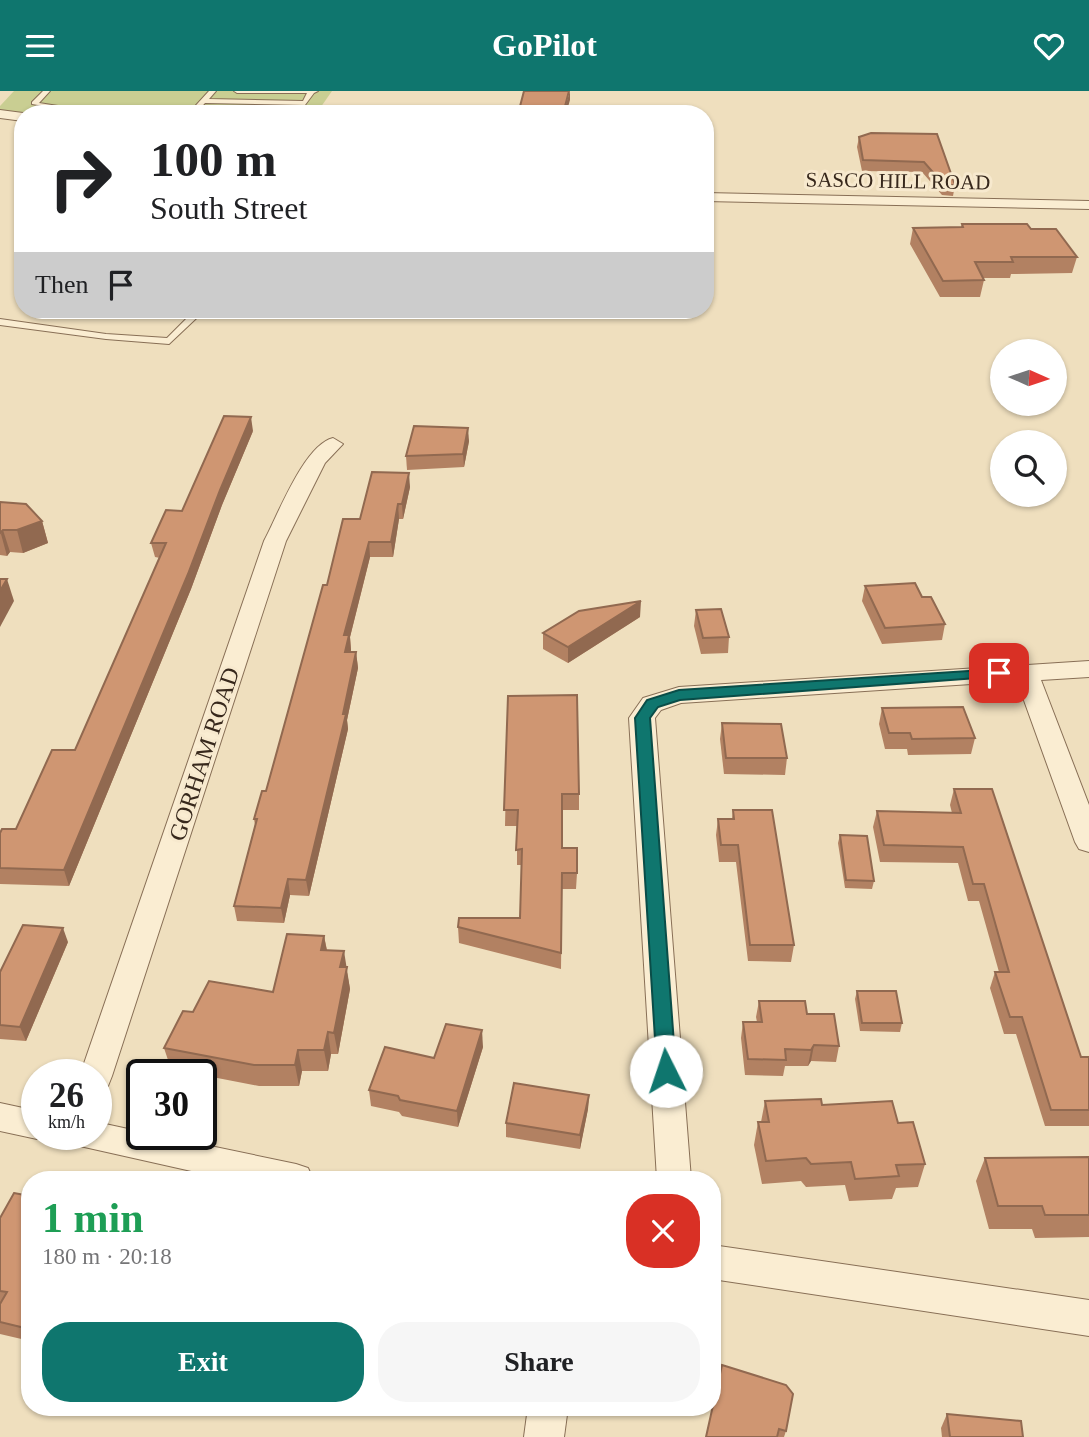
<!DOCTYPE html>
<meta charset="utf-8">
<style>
:root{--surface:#fff;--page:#f6f6f6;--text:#202124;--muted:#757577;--accent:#0f766e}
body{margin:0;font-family:"Times New Roman",serif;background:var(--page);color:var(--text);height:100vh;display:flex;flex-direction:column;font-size:26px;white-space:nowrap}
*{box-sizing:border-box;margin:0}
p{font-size:23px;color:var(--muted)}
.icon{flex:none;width:38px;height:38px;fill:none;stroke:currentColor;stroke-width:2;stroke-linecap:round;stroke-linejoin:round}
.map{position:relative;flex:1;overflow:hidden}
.panel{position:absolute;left:21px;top:1080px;width:700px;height:245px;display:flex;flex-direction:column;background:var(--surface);border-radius:28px;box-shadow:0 2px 5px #0004}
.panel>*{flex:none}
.top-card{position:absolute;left:14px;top:14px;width:700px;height:214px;border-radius:28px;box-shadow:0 2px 5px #0004;background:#fff;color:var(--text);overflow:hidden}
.needle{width:46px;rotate:93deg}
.tools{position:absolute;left:990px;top:248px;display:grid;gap:14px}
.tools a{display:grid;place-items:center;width:77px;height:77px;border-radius:50%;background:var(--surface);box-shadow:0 2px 5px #0004;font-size:35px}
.speed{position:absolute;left:21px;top:968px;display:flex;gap:14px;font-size:35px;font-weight:700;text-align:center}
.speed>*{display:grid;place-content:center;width:91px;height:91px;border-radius:50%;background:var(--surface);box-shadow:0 2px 5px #0004;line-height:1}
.speed small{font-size:18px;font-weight:400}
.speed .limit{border:4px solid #111;border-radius:10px;background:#fff;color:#111}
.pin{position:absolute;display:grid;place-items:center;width:60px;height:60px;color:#fff;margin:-30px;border-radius:14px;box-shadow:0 4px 10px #0006}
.me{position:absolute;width:77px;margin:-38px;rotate:356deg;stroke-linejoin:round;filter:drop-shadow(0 0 5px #0008)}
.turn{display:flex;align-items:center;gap:24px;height:147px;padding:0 21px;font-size:32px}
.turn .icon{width:91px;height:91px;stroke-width:2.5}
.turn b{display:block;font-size:49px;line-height:60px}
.then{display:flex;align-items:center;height:66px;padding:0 21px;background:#0003;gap:14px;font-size:26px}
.round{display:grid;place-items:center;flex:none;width:74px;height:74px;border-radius:28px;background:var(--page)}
.head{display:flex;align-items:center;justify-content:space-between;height:119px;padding:0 21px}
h1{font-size:42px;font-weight:700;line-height:52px;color:#1e9e55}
.action{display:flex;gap:14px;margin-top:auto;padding:14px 21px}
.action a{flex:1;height:80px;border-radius:28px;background:var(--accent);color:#fff;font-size:28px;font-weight:700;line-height:80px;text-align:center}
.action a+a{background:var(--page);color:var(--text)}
header{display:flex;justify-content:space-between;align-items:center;height:91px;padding:0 21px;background:var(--accent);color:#fff;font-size:32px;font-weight:700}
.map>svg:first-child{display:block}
.green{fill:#c9ce92}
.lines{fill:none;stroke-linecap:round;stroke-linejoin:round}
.service-casing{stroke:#886f56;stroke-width:2}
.minor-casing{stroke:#886f56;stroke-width:2}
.service{fill:#faedd2;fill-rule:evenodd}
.minor{fill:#faedd2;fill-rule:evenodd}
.wall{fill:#b28162}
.shaded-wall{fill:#916950}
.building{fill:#cf9672;stroke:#916950;stroke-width:2}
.route{fill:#0f766e;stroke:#0a4d48;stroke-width:2}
.labels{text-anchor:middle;stroke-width:6;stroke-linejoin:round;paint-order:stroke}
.far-street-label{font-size:21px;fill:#37281c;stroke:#f7e9ce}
.street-label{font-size:24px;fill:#37281c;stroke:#f7e9ce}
</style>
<header><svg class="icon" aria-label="menu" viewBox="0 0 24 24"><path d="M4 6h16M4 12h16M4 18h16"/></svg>GoPilot<svg class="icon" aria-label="heart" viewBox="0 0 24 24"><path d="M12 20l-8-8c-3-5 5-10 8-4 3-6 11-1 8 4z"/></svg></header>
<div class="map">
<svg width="1089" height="1346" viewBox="0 0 1089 1346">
<rect width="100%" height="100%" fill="#efdfbe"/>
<path class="green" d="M14,0H332L316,23L0,21V15Z"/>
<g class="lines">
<g class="service-casing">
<g id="service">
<path d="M43,0H50L39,12L102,22L89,23L32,13V11Z"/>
<path d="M209,0H216L209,8L303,10L307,2H237L234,0H318L314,2L305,14L205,12L195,23H188Z"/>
<path d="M195,219H205L169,253L106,248L0,234V228L106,243L167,247Z"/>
</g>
</g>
<g class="minor-casing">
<g id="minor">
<path d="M0,19L23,22L26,23H23V30L0,27Z"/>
<path d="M705,102L1089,110V118L705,110Z"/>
<path d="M333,347L343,353L325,372L286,450L112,985L108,995L96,998V984H80L264,450C278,424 304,354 333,347Z"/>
<path d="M1089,570V586L1041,589L1089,714V761L1079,758L1075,751L1017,590L681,612L661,619L655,627L691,1088H657L629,627L643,607L679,596Z"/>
<path d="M0,1012L37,1020V1043L49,1044L37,1048L0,1040Z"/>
<path d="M96,1031L142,1041V1043H153L296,1073L308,1077L313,1088H227L71,1053L66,1043H96Z"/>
<path d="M712,1154L1089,1209V1245L712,1188Z"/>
<path d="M528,1316H568L564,1346H524Z"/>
</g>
</g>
<use href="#service" class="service"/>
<use href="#minor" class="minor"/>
</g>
<g class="wall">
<path d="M937,43L955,94L953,105L942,104L922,81L862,80L857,56L859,46Z"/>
<path d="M962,133L1031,138L1077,166L1072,182L1011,183L1010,187H983L984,189L980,206H940L910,153L913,137L961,136Z"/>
<path d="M253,340L222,414L191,498L69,795L0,793V742L16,738L75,659L160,467L155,466L151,452L182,420Z"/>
<path d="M469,350L464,376L407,379L406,365Z"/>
<path d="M410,396L403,428H399L393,466H370L350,546L351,561H356L358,577L347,629L348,638L309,805L290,804L284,832L237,830L234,815L255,734L254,728L266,700L327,494L360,428Z"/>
<path d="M0,411L42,430L48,452L23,462L10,461L7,465L0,464Z"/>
<path d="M865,495L922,506L945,533L942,549L882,553L862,510Z"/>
<path d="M696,519L729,546L728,562L701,563L694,535Z"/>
<path d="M640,526L568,572L543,558V542Z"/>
<path d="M508,605L579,703V719H562V757L577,782L576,798H562L561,878L459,852L458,836L520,827L522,774H517V735H505Z"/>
<path d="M882,617L975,647L971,663L908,664L907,658H885L879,633Z"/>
<path d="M722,632L787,667L785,684L724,683L720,648Z"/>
<path d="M954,698L1081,966H1089V1035H1045L1016,943H1004L990,897L995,881H999L979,810H968L958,772L880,771L873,736L877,720L952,722L950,714Z"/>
<path d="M733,719L794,854L791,871L748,870L736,771H719L716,744L718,728H732Z"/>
<path d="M840,744L874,790L872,798L845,797L838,752Z"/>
<path d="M324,845L327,859L346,876L350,898L338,963H331L328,980H302L299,995H259L171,978L164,957L193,921L273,901Z"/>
<path d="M68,851L26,950L0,948V881Z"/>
<path d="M857,900L902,932L900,941L860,940L855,908Z"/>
<path d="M759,910L807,923L839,955L836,971L811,970L808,975H785L783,985L745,984L741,947L743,931H757L756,926Z"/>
<path d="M483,956L458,1036L402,1025L399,1021L371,1015L369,999L434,967Z"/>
<path d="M589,1004L588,1018L580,1058L506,1046V1032Z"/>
<path d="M765,1010L822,1014L898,1032L925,1073L918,1096L896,1097L892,1108L849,1110L845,1094L806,1096L801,1090L762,1093L754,1054L758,1031H761Z"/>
<path d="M1089,1066V1146L1035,1147L1032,1138H989L976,1090L985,1067Z"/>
<path d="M30,1105V1250L0,1243V1127Z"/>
<path d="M722,1274L786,1340L784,1346H706Z"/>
<path d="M947,1323L1023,1346H942L941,1337Z"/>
</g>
<g class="shaded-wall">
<path d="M570,0V9L566,23H563Z"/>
<path d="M251,326L253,340L222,414L191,498L69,795L64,779L220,399Z"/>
<path d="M468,337L469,350L464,376L463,363Z"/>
<path d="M409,382L410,396L403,428L402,413Z"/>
<path d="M398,413L399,428L393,466L391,451Z"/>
<path d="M42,430L48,452L23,462L17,439Z"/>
<path d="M3,439L10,461L7,465L1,443Z"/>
<path d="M369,451L370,466L350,546L351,559L347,576L344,544Z"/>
<path d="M7,488L14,510L0,536V500Z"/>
<path d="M641,510L640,526L568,572V556Z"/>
<path d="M356,561L358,577L347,629L348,638L309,805L306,789Z"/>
<path d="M288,788L290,804L284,832L281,817Z"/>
<path d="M63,837L68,851L26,950L20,936Z"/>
<path d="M324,845L328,866L321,859Z"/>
<path d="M344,860L350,898L338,963L334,942L340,876Z"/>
<path d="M482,939L483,956L458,1036L457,1020Z"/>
<path d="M328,941L331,963L328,980L324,959Z"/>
<path d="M814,954L811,970L808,975L811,959Z"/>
<path d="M298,959L302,980L299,995L295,974Z"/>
<path d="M589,1004L588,1018L580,1058V1044Z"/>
<path d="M30,1228V1247L25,1237Z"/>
</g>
<g class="building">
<path d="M524,0H569L563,23H518Z"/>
<path d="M871,42L937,43L955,94H944L924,71L863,69L859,46Z"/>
<path d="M962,133H1027L1031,138H1056L1077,166H1011L1013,171H975L984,189L943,190L913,137L963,136Z"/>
<path d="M224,325L251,326L220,399L188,483L64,779L0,777V742L2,738H16L52,659H75L166,452H151L166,419L182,420Z"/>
<path d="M414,335L468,337L463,363L406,365Z"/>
<path d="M372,381L409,382L402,413H398L391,451H369L344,544H349L345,561H356L343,623H346L306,789L288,788L281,817L234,815L257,728H254L262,700H266L323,494H327L343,428H360Z"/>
<path d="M0,411L26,413L42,430L17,439H3L0,442Z"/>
<path d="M0,488H7L0,500Z"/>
<path d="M915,492L922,506H931L945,533L885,537L865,495Z"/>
<path d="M641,510L568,556L543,542L579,520Z"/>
<path d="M721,518L729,546L703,547L696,519Z"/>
<path d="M577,604L579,703H562V757H577V782H562L561,862L458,836L459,827H520L522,758L516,759L518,719H504L508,605Z"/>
<path d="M963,616L975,647L912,648L910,642H889L882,617Z"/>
<path d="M722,632L781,633L787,667H726Z"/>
<path d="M954,698H992L1081,966H1089V1019H1051L1022,926H1010L995,881H1009L984,793H973L963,756L884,754L877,720L961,722Z"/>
<path d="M733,719H772L794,854H750L738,754H721L718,728H734Z"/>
<path d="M840,744L867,745L874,790L846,789Z"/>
<path d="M23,834L63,837L20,936L0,934V881Z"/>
<path d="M287,843L324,845L321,859L344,860L340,876H347L334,942L328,941L324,959H298L295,974H254L164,957L183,920L193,921L209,890L273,901Z"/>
<path d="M857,900H896L902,932H862Z"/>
<path d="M759,910H805L807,923H834L839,955L814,954L811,959L785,958L786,969L748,968L743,931H762Z"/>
<path d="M446,933L482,939L457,1020L400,1009L398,1005L369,999L385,956L434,967Z"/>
<path d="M514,992L589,1004L580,1044L506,1032Z"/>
<path d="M821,1008L822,1014L892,1010L898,1032L913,1031L925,1073L896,1074L899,1085L855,1088L851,1071L811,1073L806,1067L766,1070L758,1031H769L765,1010Z"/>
<path d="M1089,1066V1124H1045L1042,1115H998L985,1067Z"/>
<path d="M14,1102L30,1105V1228L25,1237L0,1231V1213L7,1201L0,1200V1127Z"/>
<path d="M722,1274L786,1294L793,1303L786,1340L779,1338L777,1346H706Z"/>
<path d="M947,1323L1021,1330L1023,1346H950Z"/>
</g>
<path class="route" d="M999,578L1004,579L1006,582L1004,585L680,609L658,616L650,627L676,980L673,986L666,988L659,986L657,980L635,627L647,609L679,599Z"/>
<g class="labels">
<g class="far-street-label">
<text transform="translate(898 90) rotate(1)" y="7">SASCO HILL ROAD</text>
</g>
<g class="street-label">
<text transform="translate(204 663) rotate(-72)" y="8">GORHAM ROAD</text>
</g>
</g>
</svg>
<div class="tools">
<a><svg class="needle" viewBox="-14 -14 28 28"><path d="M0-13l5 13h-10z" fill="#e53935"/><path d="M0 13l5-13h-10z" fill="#757577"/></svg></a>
<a><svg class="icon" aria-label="search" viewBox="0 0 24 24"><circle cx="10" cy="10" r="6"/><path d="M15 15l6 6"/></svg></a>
</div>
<div class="speed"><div>26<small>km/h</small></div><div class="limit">30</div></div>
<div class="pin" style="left:999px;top:582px;background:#d93025"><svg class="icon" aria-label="arrive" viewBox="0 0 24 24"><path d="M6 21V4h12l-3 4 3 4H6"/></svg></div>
<svg class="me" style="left:666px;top:980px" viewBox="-20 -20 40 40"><circle r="19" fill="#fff"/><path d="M0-13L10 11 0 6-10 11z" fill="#0f766e"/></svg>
<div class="top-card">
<div class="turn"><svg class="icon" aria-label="right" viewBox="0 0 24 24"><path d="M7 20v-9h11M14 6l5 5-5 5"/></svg><div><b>100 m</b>South Street</div></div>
<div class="then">Then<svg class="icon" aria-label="arrive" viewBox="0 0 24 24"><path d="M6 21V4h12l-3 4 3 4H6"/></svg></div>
</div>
<section class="panel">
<div class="head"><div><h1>1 min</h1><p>180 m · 20:18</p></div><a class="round" style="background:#d93025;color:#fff"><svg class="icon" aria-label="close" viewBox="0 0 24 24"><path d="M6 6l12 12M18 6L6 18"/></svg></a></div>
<div class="action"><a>Exit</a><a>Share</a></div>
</section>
</div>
